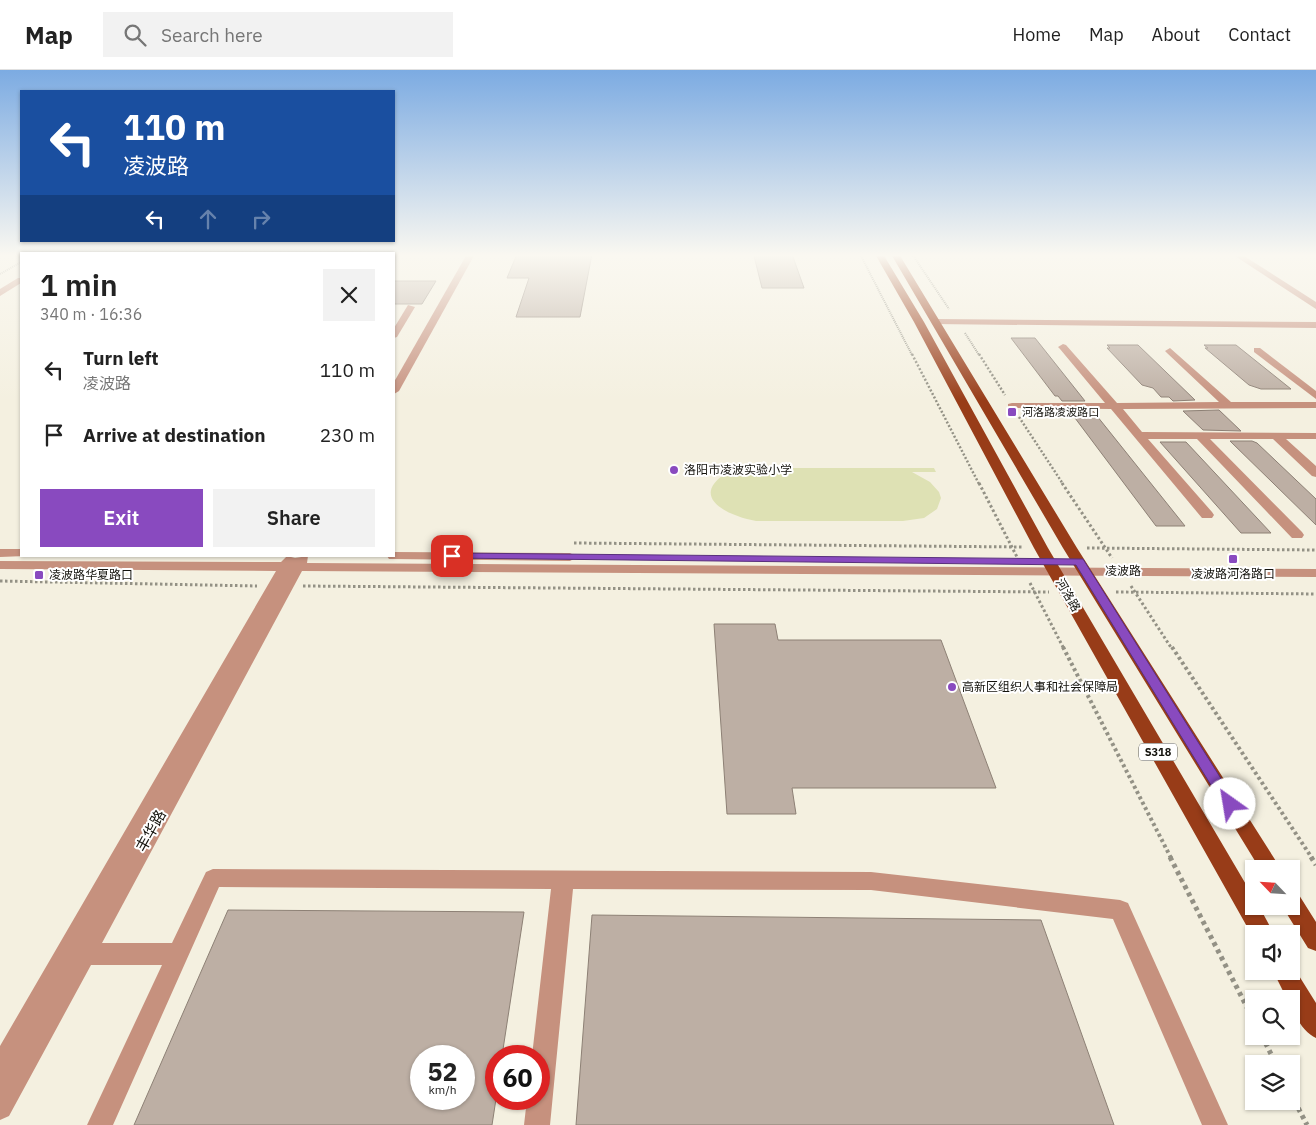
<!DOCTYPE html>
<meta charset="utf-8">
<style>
:root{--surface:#fff;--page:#f2f2f2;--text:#222;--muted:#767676;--line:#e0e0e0;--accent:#894abf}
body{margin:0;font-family:"IBM Plex Sans","Noto Sans SC",sans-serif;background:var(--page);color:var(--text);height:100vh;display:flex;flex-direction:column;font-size:19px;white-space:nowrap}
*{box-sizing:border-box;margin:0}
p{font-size:16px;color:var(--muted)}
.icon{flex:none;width:28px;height:28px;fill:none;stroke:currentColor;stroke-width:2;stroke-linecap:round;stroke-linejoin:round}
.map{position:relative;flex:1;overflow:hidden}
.sheet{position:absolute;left:20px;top:182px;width:375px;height:305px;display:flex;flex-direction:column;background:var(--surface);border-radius:0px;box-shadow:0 1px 4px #0004}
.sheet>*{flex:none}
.hud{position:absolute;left:20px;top:20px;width:375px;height:152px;border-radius:0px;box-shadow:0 1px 4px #0004;background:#1a4fa0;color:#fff;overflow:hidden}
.needle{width:32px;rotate:295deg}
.controls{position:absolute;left:1245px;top:790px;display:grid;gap:10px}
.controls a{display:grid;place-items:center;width:55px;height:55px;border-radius:0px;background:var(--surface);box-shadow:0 1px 4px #0004;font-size:25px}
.speed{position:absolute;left:410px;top:975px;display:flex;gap:10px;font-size:25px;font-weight:700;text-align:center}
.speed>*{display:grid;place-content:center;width:65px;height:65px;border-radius:50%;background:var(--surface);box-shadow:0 1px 4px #0004;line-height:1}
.speed small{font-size:12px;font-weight:400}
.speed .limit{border:8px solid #d22;background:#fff;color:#111}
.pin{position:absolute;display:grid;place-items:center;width:42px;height:42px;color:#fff;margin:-21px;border-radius:10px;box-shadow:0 2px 8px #0006}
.me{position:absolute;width:55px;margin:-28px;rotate:328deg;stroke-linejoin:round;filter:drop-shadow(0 0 4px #0008)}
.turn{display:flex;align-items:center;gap:18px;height:105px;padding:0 20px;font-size:22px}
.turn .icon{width:65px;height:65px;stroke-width:2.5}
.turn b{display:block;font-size:35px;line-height:42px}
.lanes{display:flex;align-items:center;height:48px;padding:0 20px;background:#0003;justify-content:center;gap:25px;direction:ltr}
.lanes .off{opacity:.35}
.round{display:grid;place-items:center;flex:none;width:52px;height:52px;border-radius:0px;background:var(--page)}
.head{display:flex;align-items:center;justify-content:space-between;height:85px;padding:0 20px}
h1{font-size:30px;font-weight:600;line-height:38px}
.primary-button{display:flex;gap:10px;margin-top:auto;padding:10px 20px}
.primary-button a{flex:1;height:58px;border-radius:0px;background:var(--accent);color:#fff;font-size:20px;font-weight:600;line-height:58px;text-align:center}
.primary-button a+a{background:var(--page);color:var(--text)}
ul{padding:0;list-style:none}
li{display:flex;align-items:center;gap:15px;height:65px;padding:0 20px}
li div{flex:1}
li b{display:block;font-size:19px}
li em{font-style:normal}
header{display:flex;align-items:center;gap:30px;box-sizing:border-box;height:70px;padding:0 25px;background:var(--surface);border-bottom:1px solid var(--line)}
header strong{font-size:24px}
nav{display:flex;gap:28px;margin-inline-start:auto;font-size:18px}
.search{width:350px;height:45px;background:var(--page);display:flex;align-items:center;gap:12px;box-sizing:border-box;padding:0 18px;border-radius:0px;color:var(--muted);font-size:19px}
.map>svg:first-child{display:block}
.green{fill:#dee1b4}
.building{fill:#bdafa4;stroke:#8d8075;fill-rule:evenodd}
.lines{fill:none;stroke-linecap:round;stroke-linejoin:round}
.path-far4{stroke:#939185;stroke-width:2;stroke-dasharray:1 1;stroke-linecap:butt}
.path-far3{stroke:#939185;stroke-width:2.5;stroke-dasharray:2 2;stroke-linecap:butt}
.path-far2{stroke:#939185;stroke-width:3;stroke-dasharray:2.5 2.5;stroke-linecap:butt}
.path-far1{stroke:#939185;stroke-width:4;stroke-dasharray:3 3;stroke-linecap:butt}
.path{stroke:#939185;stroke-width:5;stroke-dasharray:4 4;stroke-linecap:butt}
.minor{fill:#c6917e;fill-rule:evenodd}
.major{fill:#983c18;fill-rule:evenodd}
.route{fill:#894abf;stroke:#59307c}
.poi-dot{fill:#894abf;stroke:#fff;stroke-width:2}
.labels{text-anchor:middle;stroke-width:4;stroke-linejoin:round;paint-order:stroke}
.far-poi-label{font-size:11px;fill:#14130d;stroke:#fff;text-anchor:start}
.shield{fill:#fff;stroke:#5a5a56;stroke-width:1}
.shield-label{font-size:11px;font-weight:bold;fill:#14130d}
.poi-label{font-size:12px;fill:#14130d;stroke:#fff;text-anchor:start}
.street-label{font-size:12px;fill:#14130d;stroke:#fff}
.near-street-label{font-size:15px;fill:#14130d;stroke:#fff}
</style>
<header>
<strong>Map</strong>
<div class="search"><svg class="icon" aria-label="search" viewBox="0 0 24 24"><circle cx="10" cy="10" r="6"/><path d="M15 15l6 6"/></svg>Search here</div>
<nav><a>Home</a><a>Map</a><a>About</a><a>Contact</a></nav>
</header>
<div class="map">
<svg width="1316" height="1055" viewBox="0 0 1316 1055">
<rect width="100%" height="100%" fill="#f4f0e0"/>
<path class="green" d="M701,398H934L936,402H912L930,412L939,422L941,428L937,439L924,448L903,451H756C728,446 687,427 728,402H701Z"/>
<g class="building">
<path d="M517,184H592L580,247H516L529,208H507Z"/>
<path d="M764,184H792L804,218H762L754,186H765Z"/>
<path d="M394,211H436L422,234H394Z"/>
<path d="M1011,268H1035L1085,331H1062L1058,326H1055Z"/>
<path d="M1107,275H1138L1195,330L1173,331L1169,327H1161L1153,318L1142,315L1107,278H1110Z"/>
<path d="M1204,275H1236L1291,319H1261L1249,315L1205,278H1208Z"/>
<path d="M1069,340L1093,341L1185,456H1156Z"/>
<path d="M1219,340L1241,361L1203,360L1183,341Z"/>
<path d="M1230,371H1252L1257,373L1316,429V455Z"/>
<path d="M1160,372H1186L1271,463H1241Z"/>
<path d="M714,554H775L778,570H941L996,718H792L796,744H727Z"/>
<path d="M228,840L524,842L502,986H496V1029L492,1055H134ZM421,986H464V1029H421Z"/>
<path d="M592,845L1041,850L1114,1055H576Z"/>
</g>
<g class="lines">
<g class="path-far4">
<path d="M860,184L912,285"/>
<path d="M912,184L949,239"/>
<path d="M0,204L21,192"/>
<path d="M965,263L979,285"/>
</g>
<g class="path-far3">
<path d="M912,284L979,414"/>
<path d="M979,284L1005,325"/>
<path d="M1019,347L1063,414"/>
</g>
<g class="path-far2">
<path d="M979,413L1017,487"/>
<path d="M1062,413L1112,488"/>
<path d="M574,473L1023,477"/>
<path d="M1087,478L1316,480"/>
<path d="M0,511L257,516"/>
<path d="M1030,513L1064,579"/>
<path d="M303,516L1049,522"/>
<path d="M1131,516L1172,579"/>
<path d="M1116,522L1316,524"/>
</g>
<g class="path-far1">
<path d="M1063,577L1171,788"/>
<path d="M1172,577L1312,788"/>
</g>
<g class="path">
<path d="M1170,787L1254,951"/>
<path d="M1311,787L1316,795"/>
<path d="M1262,966L1276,994"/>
<path d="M1291,1024L1307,1055"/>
</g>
<g class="minor">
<path d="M467,184H475L399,321L394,324V312Z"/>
<path d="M1232,184H1241L1316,232V239Z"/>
<path d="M18,208H21V213L0,226V219Z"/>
<path d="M408,235L415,237L397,267L394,268V258Z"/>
<path d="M937,249L1316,252V258L934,254V250Z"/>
<path d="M1063,274L1066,275L1117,333L1219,332L1167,283L1165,281L1170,278L1231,332H1316V338L1123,339L1142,362L1316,363V369H1286L1316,396V407L1312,406L1273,369H1210L1302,462L1304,465L1302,468H1292L1197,369H1148L1212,442L1214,445L1212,448H1202L1111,339L1008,338V334L1012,333H1105L1060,279L1058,277Z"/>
<path d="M1254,278H1260L1316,321V329L1254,282Z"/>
<path d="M0,479H21V486H25L0,487Z"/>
<path d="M394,482L570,483L577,487L570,491L389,489L387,486H394Z"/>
<path d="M287,486L295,488L308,486L307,493L1316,499V507L302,501L102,873H172L206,802L213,799L871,802L1120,830L1128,833L1228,1055H1202L1113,849L871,820L573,819L550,1055H524L527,1029H539V986H532L551,819L219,817L113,1055H87L162,895H91L9,1046L0,1050V976L276,501L0,499V491L281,492Z"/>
</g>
<g class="major">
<path d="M875,184H883L924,252L1048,478L1254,828V836H1259L1274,864H1254V869L1034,478L914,252Z"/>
<path d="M891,184H899L1077,478L1281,799H1260L1063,478Z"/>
<path d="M1291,822L1299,825L1316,852V881L1308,878L1282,836H1291Z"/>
<path d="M1291,893L1316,933V968C1304,963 1291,943 1291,929H1287L1273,901H1291Z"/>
</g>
</g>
<linearGradient id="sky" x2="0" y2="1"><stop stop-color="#7cabe2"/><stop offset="0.56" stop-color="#faf8f1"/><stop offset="1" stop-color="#faf8f1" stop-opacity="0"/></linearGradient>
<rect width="1316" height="331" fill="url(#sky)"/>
<path class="route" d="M452,483L1083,489L1237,734L1235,738H1225L1076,495L449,488V484Z"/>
<g class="poi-dot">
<rect x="1007" y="337" width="10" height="10" rx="2.5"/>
<circle cx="674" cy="400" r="5"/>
<rect x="1228" y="484" width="10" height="10" rx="2.5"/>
<rect x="34" y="500" width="10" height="10" rx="2.5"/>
<circle cx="952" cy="617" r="5"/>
</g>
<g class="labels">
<g class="far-poi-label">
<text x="1022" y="346">河洛路凌波路口</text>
</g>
<rect class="shield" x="1139" y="673.5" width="38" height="17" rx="4"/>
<g class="shield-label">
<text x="1158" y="686">S318</text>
</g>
<g class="poi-label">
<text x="684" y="404">洛阳市凌波实验小学</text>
<text x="1233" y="508" text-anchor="middle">凌波路河洛路口</text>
<text x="49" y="509">凌波路华夏路口</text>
<text x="962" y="621">高新区组织人事和社会保障局</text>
</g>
<g class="street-label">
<text x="1123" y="505">凌波路</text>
<text transform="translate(1068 525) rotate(60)" y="4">河洛路</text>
</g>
<g class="near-street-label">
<text transform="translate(151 761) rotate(-61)" y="5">丰华路</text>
</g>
</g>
</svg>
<div class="controls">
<a><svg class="needle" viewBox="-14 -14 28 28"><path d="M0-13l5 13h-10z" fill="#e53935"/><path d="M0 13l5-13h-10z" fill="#767676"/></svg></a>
<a><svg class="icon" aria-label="sound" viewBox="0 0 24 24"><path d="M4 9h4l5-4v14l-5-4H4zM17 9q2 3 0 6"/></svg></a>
<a><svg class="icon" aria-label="search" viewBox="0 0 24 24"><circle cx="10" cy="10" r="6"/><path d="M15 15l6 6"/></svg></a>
<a><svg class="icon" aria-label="layers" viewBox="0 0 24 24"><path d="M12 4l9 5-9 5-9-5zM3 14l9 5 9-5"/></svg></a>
</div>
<div class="speed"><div>52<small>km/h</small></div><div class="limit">60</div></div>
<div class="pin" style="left:452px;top:486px;background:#d93025"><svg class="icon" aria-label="arrive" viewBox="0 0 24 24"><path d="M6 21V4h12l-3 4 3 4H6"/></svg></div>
<svg class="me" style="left:1230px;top:734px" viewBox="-20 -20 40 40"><circle r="19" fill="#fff"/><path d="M0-13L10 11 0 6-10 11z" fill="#894abf"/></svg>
<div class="hud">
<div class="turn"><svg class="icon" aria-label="left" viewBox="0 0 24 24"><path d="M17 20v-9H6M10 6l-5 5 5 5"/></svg><div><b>110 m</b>凌波路</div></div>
<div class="lanes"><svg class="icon" aria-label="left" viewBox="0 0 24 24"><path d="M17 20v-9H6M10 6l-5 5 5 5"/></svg><svg class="icon off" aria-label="ahead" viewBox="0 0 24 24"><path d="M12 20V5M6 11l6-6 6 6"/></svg><svg class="icon off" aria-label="right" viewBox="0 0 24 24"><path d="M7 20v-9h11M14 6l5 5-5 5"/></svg></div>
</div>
<section class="sheet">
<div class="head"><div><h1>1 min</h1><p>340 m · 16:36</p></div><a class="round"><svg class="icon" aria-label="close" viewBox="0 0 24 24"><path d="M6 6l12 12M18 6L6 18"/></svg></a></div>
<ul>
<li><svg class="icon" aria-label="left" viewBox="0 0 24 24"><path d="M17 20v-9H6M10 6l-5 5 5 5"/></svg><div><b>Turn left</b><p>凌波路</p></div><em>110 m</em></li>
<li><svg class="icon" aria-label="arrive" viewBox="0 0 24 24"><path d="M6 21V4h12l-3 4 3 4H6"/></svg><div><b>Arrive at destination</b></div><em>230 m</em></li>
</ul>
<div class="primary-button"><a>Exit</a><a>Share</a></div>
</section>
</div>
